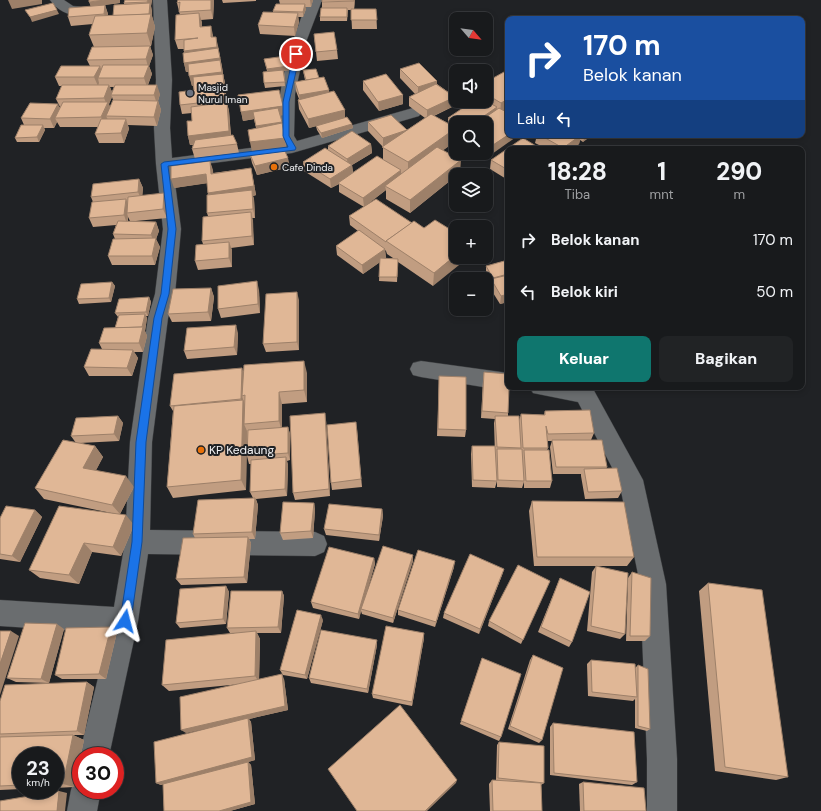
<!DOCTYPE html>
<html lang="id">
<meta charset="utf-8">
<style>
:root{--surface:#181a1c;--page:#212325;--text:#f1f3f6;--muted:#9fa1a3;--line:#36383b;--accent:#0f766e}
body{margin:0;font-family:"DM Sans",sans-serif;background:var(--page);color:var(--text);height:100vh;display:flex;flex-direction:column;font-size:15px;white-space:nowrap}
*{box-sizing:border-box;margin:0}
p{font-size:13px;color:var(--muted)}
.icon{flex:none;width:22px;height:22px;fill:none;stroke:currentColor;stroke-width:2;stroke-linecap:round;stroke-linejoin:round}
.map{position:relative;flex:1;overflow:hidden}
.side{position:absolute;left:505px;top:146px;width:300px;height:244px;display:flex;flex-direction:column;background:var(--surface);border-radius:8px;box-shadow:0 2px 6px #0003,0 0 0 1px var(--line)}
.side>*{flex:none}
.hud{position:absolute;left:505px;top:16px;width:300px;height:122px;border-radius:8px;box-shadow:0 2px 6px #0003,0 0 0 1px var(--line);background:#1a4fa0;color:#fff;overflow:hidden}
.needle{width:26px;rotate:118deg}
.tools{position:absolute;left:449px;top:12px;display:grid;gap:8px}
.tools a{display:grid;place-items:center;width:44px;height:44px;border-radius:8px;background:var(--surface);box-shadow:0 2px 6px #0003,0 0 0 1px var(--line);font-size:20px}
.speed{position:absolute;left:12px;top:747px;display:flex;gap:8px;font-size:20px;font-weight:700;text-align:center}
.speed>*{display:grid;place-content:center;width:52px;height:52px;border-radius:50%;background:var(--surface);box-shadow:0 2px 6px #0003,0 0 0 1px var(--line);line-height:1}
.speed small{font-size:10px;font-weight:400}
.speed .limit{border:6px solid #d22;background:#fff;color:#111}
.pin{position:absolute;display:grid;place-items:center;width:34px;height:34px;color:#fff;margin:-17px;border:2px solid #fff;border-radius:50%;box-shadow:0 1px 4px #0007}
.me{position:absolute;width:44px;margin:-22px;rotate:9deg;stroke-linejoin:round;filter:drop-shadow(0 0 3px #0008)}
.turn{display:flex;align-items:center;gap:14px;height:84px;padding:0 12px;font-size:18px}
.turn .icon{width:52px;height:52px;stroke-width:2.5}
.turn b{display:block;font-size:28px;line-height:34px}
.then{display:flex;align-items:center;height:38px;padding:0 12px;background:#0003;gap:8px;font-size:15px}
.eta{display:flex;justify-content:space-evenly;align-items:center;height:68px;text-align:center}
.eta b{font-size:24px;font-weight:800;line-height:28px}
.primary-button{display:flex;gap:8px;margin-top:auto;padding:8px 12px}
.primary-button a{flex:1;height:46px;border-radius:8px;background:var(--accent);color:#fff;font-size:16px;font-weight:800;line-height:46px;text-align:center}
.primary-button a+a{background:var(--page);color:var(--text)}
ul{padding:0;list-style:none}
li{display:flex;align-items:center;gap:12px;height:52px;padding:0 12px}
li div{flex:1}
li b{display:block;font-size:15px}
li em{font-style:normal}
.map>svg:first-child{display:block}
.lines{fill:none;stroke-linecap:round;stroke-linejoin:round}
.minor-casing{stroke:#3d3f41;stroke-width:1}
.minor{fill:#6a6d6f;fill-rule:evenodd}
.wall{fill:#c19d81;fill-rule:evenodd}
.shaded-wall{fill:#9d8069}
.building{fill:#e0b796;stroke:#9d8069}
.route{fill:#1a73e8;stroke:#114b97}
.worship-dot{fill:#6b7280;stroke:#202225;stroke-width:1.5}
.food-dot{fill:#e8710a;stroke:#202225;stroke-width:1.5}
.labels{text-anchor:middle;stroke-width:4;stroke-linejoin:round;paint-order:stroke}
.far-poi-label{font-size:10px;fill:#f2f3f5;stroke:#202225;text-anchor:start}
.poi-label{font-size:12px;fill:#f2f3f5;stroke:#202225;text-anchor:start}
</style>
<div class="map">
<svg width="821" height="811" viewBox="0 0 821 811">
<rect width="100%" height="100%" fill="#202225"/>
<g class="lines">
<g class="minor-casing">
<g id="minor">
<path d="M50,0H64L73,6L90,8L92,11L90,14C74,18 59,13 50,0Z"/>
<path d="M153,0H167L172,80L170,128L172,158L282,144C277,135 278,127 278,117C280,76 293,38 308,0H322L306,42L295,94L294,136L297,141L413,108L419,110L421,113L419,116L292,153L173,168L181,229L175,294L168,318L152,442L150,530L315,532L324,536L327,544L324,552L315,556L148,554L138,621L109,756H81V760L79,756L109,633L0,626V600L114,607L125,542L130,442L148,318L155,294L163,229L156,164L154,128L156,80Z"/>
<path d="M421,361L508,373V387H516L508,391L421,377L413,375L410,369L413,363Z"/>
<path d="M530,387H592L643,480L666,584L677,759V811H647V759L640,584L619,481L578,402L533,393Z"/>
<path d="M81,777V790H101L97,811H67L71,790L75,779Z"/>
</g>
</g>
<use href="#minor" class="minor"/>
</g>
<g class="wall">
<path d="M89,0H120V3L93,6L105,5L108,14V16H113L124,5V3L125,0H152L151,6L152,12V16L155,27L151,46H150L153,55L149,66L152,74L148,85L160,94L158,101L161,110L157,126L128,125L129,129L124,143H99L95,134L98,127H60L57,122L54,128H44L45,130L39,142H17L15,138L24,125L21,118L60,107L56,99L62,86H59L55,77L90,66L87,60L94,47L89,35L93,24L71,26L68,17L91,7ZM110,87H114L112,92ZM112,97L113,100L110,107L109,104Z"/>
<path d="M214,0L213,19L201,20L202,27L213,35V37L218,46L222,67L223,74L225,83L227,103L229,111L231,135L237,144L239,153L195,159L192,149L193,145H190L188,136L192,121V113L182,114L180,105L194,90L193,85L192,86L189,72H186L184,63V49H178L175,40L180,15L177,3Z"/>
<path d="M222,0H256V1L223,3Z"/>
<path d="M279,0H313L311,7H305L306,9L303,17H298L299,22L295,36L260,34L258,25L273,12V11L280,4Z"/>
<path d="M322,0H355L354,9H376L377,29H352L351,10H348L347,21H320V17L322,8Z"/>
<path d="M314,34L337,50L338,59L317,61Z"/>
<path d="M264,59L289,66L290,70L284,71L285,86L265,88L264,83L267,71Z"/>
<path d="M400,69L437,81V84L455,97L454,106L434,116L448,123V118L486,101V82L508,107L503,110L492,154L486,151V123H456V141L443,150L460,173L457,175H456V176L410,213L386,199V190L365,206L412,223L424,228L456,233L433,286L398,262L397,282L379,281L380,262L363,274L337,255L336,246L358,231L350,225L349,216L364,207L339,192V184L331,188L304,171L303,162L328,150V146L371,144L372,153L352,165L353,172L383,159V147L368,131V122L407,130L425,118L409,106V97L415,94L400,78ZM385,250L386,251L387,254L393,258H385H386Z"/>
<path d="M303,70L319,78L329,90V92L345,110V117L352,124L353,128L322,138L317,130L316,126L309,128L299,109L298,100L299,99L296,91L295,82L305,80Z"/>
<path d="M363,81L403,95V104L379,111L363,90Z"/>
<path d="M238,95L285,115H280L282,122L286,147H283L290,167L257,175L252,163L250,154L275,149L252,152L256,128L254,119L243,121Z"/>
<path d="M537,135H592L583,142L580,140L579,144L572,149H547L535,143Z"/>
<path d="M508,149V180L490,169L491,160Z"/>
<path d="M210,161L213,173L251,168L256,195L253,196L254,199L255,218H252L254,245L231,248L232,250V267L198,270L195,261L203,244L202,241L208,216L207,213L208,195L207,183L174,188Z"/>
<path d="M139,179L143,188L142,196L168,202L167,218L136,221L156,222L159,231L156,239L160,247L155,265H112L108,256L115,239L113,234L116,225L93,227L89,218L93,202L91,197ZM128,217L130,221H128Z"/>
<path d="M508,260V302L500,304L490,288L491,281L486,271V266Z"/>
<path d="M112,282L115,286L111,302L79,304L77,299Z"/>
<path d="M211,288L214,297L211,321L172,322L168,314Z"/>
<path d="M259,290L260,313L221,318L218,309Z"/>
<path d="M149,297L151,302L148,316H146L147,318L145,331L147,336L143,352H134L138,358L132,376H89L84,367L102,349L99,343L115,328L118,317L115,313Z"/>
<path d="M299,300V350L266,352L263,344Z"/>
<path d="M238,333L237,355L187,359L184,351Z"/>
<path d="M243,371L307,373V402L282,404V427H288L290,434V460L287,461L288,465L287,496L256,499L258,505L255,539H249L251,543L247,583L181,585L176,579L195,538L193,534L253,498L250,492L251,464H249L247,456V431L246,490L173,498L167,487L173,411L170,406Z"/>
<path d="M484,372L508,413V416L519,421L521,414L544,415L545,411L594,433L591,440L607,467L606,469L622,491L618,498L585,499L581,476V474H553L550,447L552,441H547L548,448L547,450L552,481L550,488H524V482L522,488L497,487V481L495,488L472,487L471,454L472,446L495,455L494,423L495,419L481,418L483,380Z"/>
<path d="M439,384L466,430L465,437L437,436Z"/>
<path d="M118,416L123,423L119,441L80,443L95,446L103,457L96,470L134,487L120,514L134,525L121,556L92,552L79,584L40,578L29,570L116,514L44,499L35,488L76,443L71,436Z"/>
<path d="M326,420L330,496L295,500L293,493Z"/>
<path d="M357,429L362,487L332,490L331,483Z"/>
<path d="M532,501L634,557L627,566H598L625,634L620,639L587,631L592,572L596,566H534L529,511Z"/>
<path d="M314,503L315,510L313,538L283,540L280,533Z"/>
<path d="M382,509L383,516L379,541L326,535L324,529Z"/>
<path d="M35,510L42,517L20,562L0,559V518Z"/>
<path d="M413,555V561L393,623L362,614L361,611L359,619L313,608L311,602L374,558L375,564L367,591Z"/>
<path d="M454,567L435,627L398,615V610Z"/>
<path d="M504,569L502,575L479,634L443,618L444,613Z"/>
<path d="M632,572L650,636L645,641H626L628,578Z"/>
<path d="M560,578L572,642L569,647L538,632Z"/>
<path d="M550,581L521,644L488,626L489,621Z"/>
<path d="M708,583L788,777L776,780L715,771L699,591Z"/>
<path d="M226,586L229,592L226,624L180,628L176,623Z"/>
<path d="M282,591L284,596L281,633H257L260,639L259,679H284L288,710L249,719L251,722L255,760L248,762L251,765L255,804L230,811H164L163,784L161,785L156,783L208,728L186,733L241,684L169,691L162,685L235,633H230L227,628Z"/>
<path d="M323,620L307,679L283,675L280,670Z"/>
<path d="M111,627L117,632L106,679H62L55,675Z"/>
<path d="M64,629L49,683L16,682L7,678Z"/>
<path d="M424,638L412,706L373,698L372,694Z"/>
<path d="M377,640V645L368,693L311,683L309,678Z"/>
<path d="M533,655L542,740L539,743L508,729L530,660Z"/>
<path d="M482,658L501,737L499,741L460,724Z"/>
<path d="M591,660L635,668L638,665L650,729L647,731L635,728V699L633,701L588,696L587,664Z"/>
<path d="M87,682L94,687L84,735H73L84,740L74,787L55,788V756H21V789L0,790V701Z"/>
<path d="M553,723L637,782L632,785L550,775V727Z"/>
<path d="M499,742L544,783L541,785L542,811H490L489,784L492,780L501,781L496,780L497,745Z"/>
<path d="M583,782L646,811H580L579,784Z"/>
</g>
<g class="shaded-wall">
<path d="M8,0H42V4L12,9Z"/>
<path d="M105,0H120V3L91,7L89,2Z"/>
<path d="M148,0H152L151,6L152,12V16L155,27L151,46L147,33L149,9L147,2Z"/>
<path d="M211,0H214L213,19L211,10Z"/>
<path d="M310,0H313L311,7Z"/>
<path d="M354,0H355L354,10Z"/>
<path d="M305,4L306,9L303,17V12Z"/>
<path d="M105,5L108,14L107,23L104,14Z"/>
<path d="M57,10L59,14L32,22L30,17Z"/>
<path d="M199,13L202,22V36L200,27Z"/>
<path d="M298,13L299,22L295,36L294,27Z"/>
<path d="M211,26L213,35V46L211,37Z"/>
<path d="M216,37L218,46L219,56L186,60L184,51Z"/>
<path d="M150,46L153,55L149,66L152,74L147,87L144,78L148,67L146,59Z"/>
<path d="M218,48L222,67L224,82L192,86L189,76L221,68L186,72L184,63Z"/>
<path d="M100,66L103,75L98,78L99,83L98,86L94,77Z"/>
<path d="M289,66L290,70L284,71L285,86V82L268,74L267,69Z"/>
<path d="M223,74L225,83L227,103L229,111L231,140L190,145L188,136L227,108L225,100Z"/>
<path d="M437,81V90L418,96V87Z"/>
<path d="M109,85L113,94L111,95L112,97L109,104L111,111L106,116L108,120L105,126L101,117L107,105L104,98Z"/>
<path d="M157,85L160,94L157,104L154,95Z"/>
<path d="M329,90L330,100L300,104L299,95Z"/>
<path d="M403,95V104L379,111L378,102Z"/>
<path d="M455,97L454,106L427,119V110Z"/>
<path d="M508,99V107L500,112L501,103Z"/>
<path d="M158,101L161,110L157,126L154,117Z"/>
<path d="M58,104L62,113L55,118L57,122L54,128L50,119Z"/>
<path d="M283,106L285,115L254,119L253,112L254,119L243,121L241,112Z"/>
<path d="M497,107L496,116L486,123H474Z"/>
<path d="M345,110V119L309,128L308,119Z"/>
<path d="M126,119L129,129L124,143L121,133Z"/>
<path d="M282,122L283,131L258,135L256,126Z"/>
<path d="M352,124L353,128L322,138L321,133Z"/>
<path d="M43,125L45,130L39,142L37,137Z"/>
<path d="M456,128V141L408,176V162Z"/>
<path d="M407,130V139L383,147V138Z"/>
<path d="M508,135H519L492,154L493,145Z"/>
<path d="M581,135L579,144L572,149H563V148Z"/>
<path d="M585,135H592L583,142Z"/>
<path d="M285,138L286,147L252,152L250,142Z"/>
<path d="M371,144L372,153L352,165L353,174L338,183L339,184L331,188L330,179L348,168L347,159Z"/>
<path d="M288,158L290,167L257,175L255,166Z"/>
<path d="M461,160L460,173L457,175H456V176L410,213V200Z"/>
<path d="M210,161L213,170L214,183L211,174Z"/>
<path d="M251,168L256,195L253,196L254,199L255,218L253,209L210,202L208,193Z"/>
<path d="M401,170V179L385,186L386,190L364,207L363,198Z"/>
<path d="M206,174L209,183L174,188L171,179Z"/>
<path d="M139,179L143,188L142,201L138,192Z"/>
<path d="M164,193L168,202L167,218L163,209Z"/>
<path d="M126,199L130,208L127,213L128,217L127,224L124,215Z"/>
<path d="M251,212L253,220L254,245L252,236Z"/>
<path d="M156,222L159,231L156,239L160,247L155,265L152,256L155,244L151,235Z"/>
<path d="M229,242L232,250V267L229,258Z"/>
<path d="M385,249L386,258L363,274L362,265Z"/>
<path d="M456,255V257H469L433,286L434,273Z"/>
<path d="M257,281L259,290L260,313L258,304Z"/>
<path d="M112,282L115,286L111,302L109,298Z"/>
<path d="M211,288L214,297L211,321L208,312Z"/>
<path d="M297,292L299,300V350L297,342Z"/>
<path d="M508,294V302L500,304L501,296Z"/>
<path d="M149,297L151,302L148,316L146,312Z"/>
<path d="M145,314L147,318L145,331L147,336L143,352L139,343Z"/>
<path d="M236,325L238,333L237,355L234,347Z"/>
<path d="M133,350L138,358L132,376L127,368Z"/>
<path d="M304,361L307,373V402L304,390Z"/>
<path d="M242,368L245,376L242,396L247,411L244,424L247,431L246,490L241,480V399Z"/>
<path d="M279,392L282,404V432L279,421Z"/>
<path d="M325,413L326,420L330,496L329,489Z"/>
<path d="M118,416L123,423L119,441L114,434Z"/>
<path d="M288,427L290,434V460L288,453Z"/>
<path d="M95,446L103,457L92,478L83,468Z"/>
<path d="M286,457L288,465L287,496L285,489Z"/>
<path d="M126,476L134,487L120,514L112,505Z"/>
<path d="M255,498L258,505L255,539L252,532Z"/>
<path d="M314,503L315,510L313,538L311,531Z"/>
<path d="M382,509L383,516L379,541V535Z"/>
<path d="M35,510L42,517L20,562L12,556Z"/>
<path d="M126,515L134,525L121,556L113,547Z"/>
<path d="M248,537L251,543L247,583L244,577Z"/>
<path d="M84,543L92,552L79,584L69,575Z"/>
<path d="M413,555V561L393,623V618Z"/>
<path d="M374,558L375,564L362,609H361V611L359,619L358,614Z"/>
<path d="M455,561L454,567L435,627L436,622Z"/>
<path d="M504,569L502,575L479,634L480,629Z"/>
<path d="M226,586L229,592L226,624L223,619Z"/>
<path d="M282,591L284,596L281,633L278,627Z"/>
<path d="M321,615L323,620L307,679L305,675Z"/>
<path d="M57,624L64,629L49,683L41,679Z"/>
<path d="M111,627L117,632L106,679L99,674Z"/>
<path d="M11,631L19,636L0,695V664Z"/>
<path d="M256,631L260,639L259,682L255,676Z"/>
<path d="M424,633V638L412,706V702Z"/>
<path d="M377,640V645L368,693L367,689Z"/>
<path d="M282,674L284,679L288,710L249,719L251,722L255,760L248,762L251,765L255,804L230,811H219L248,762L161,785L156,783L248,719L186,733L181,730Z"/>
<path d="M87,682L94,687L84,735L77,731Z"/>
<path d="M73,735L84,740L74,787L63,784Z"/>
<path d="M457,780L456,783L427,811H425Z"/>
<path d="M59,791L67,793L65,811H57Z"/>
</g>
<g class="building">
<path d="M89,0H105L89,2Z"/>
<path d="M125,0H148L147,2L124,3Z"/>
<path d="M178,0H211V10L179,12L180,2L177,3Z"/>
<path d="M322,0H354V1L322,2Z"/>
<path d="M53,3L57,10L30,17L25,10Z"/>
<path d="M150,3L149,14L113,16L114,5Z"/>
<path d="M276,4H305L303,12L273,11Z"/>
<path d="M105,5L104,14L68,17L69,8Z"/>
<path d="M321,8H347V17H320Z"/>
<path d="M351,9H376L377,20H351Z"/>
<path d="M263,12L298,13L294,27L258,25Z"/>
<path d="M199,13L200,27L211,26V37H216L217,47L184,51V40L198,38L175,40L176,15Z"/>
<path d="M151,14L147,33L89,35L95,16Z"/>
<path d="M334,32L337,50L316,52L314,34Z"/>
<path d="M150,46L146,59L87,60L92,47Z"/>
<path d="M218,48L220,58L184,63L183,53Z"/>
<path d="M286,56L289,66L267,69L264,59Z"/>
<path d="M220,60L222,72L189,76L188,64Z"/>
<path d="M419,63L437,81L418,87L400,69Z"/>
<path d="M103,65H149L144,78H98Z"/>
<path d="M61,66H100L94,77H55Z"/>
<path d="M316,69L319,78L306,80L303,70Z"/>
<path d="M283,70L285,82L264,83L263,72Z"/>
<path d="M504,72L508,74V99L501,103L486,94V82Z"/>
<path d="M223,74L225,100L180,105L179,92L194,90L193,77Z"/>
<path d="M386,74L403,95L378,102L363,81Z"/>
<path d="M324,77L329,90L299,95L295,82Z"/>
<path d="M436,84L455,97L427,110L409,97Z"/>
<path d="M62,85H109L104,98L56,99Z"/>
<path d="M115,85H157L154,95H111Z"/>
<path d="M279,90L283,106L241,112L238,95Z"/>
<path d="M334,91L345,110L308,119L298,100Z"/>
<path d="M113,100L158,101L154,117L106,116Z"/>
<path d="M473,101H486L497,107L474,123H457L448,118Z"/>
<path d="M63,102H108L101,117L55,118Z"/>
<path d="M227,102L229,131L188,136L187,121H192L191,107Z"/>
<path d="M30,103L58,104L50,119L21,118Z"/>
<path d="M278,108L282,122L256,126L253,112Z"/>
<path d="M499,108L508,113V135L493,145L486,141V123H477Z"/>
<path d="M431,114L456,128L408,162L382,147Z"/>
<path d="M391,115L407,130L383,138L368,122Z"/>
<path d="M347,117L352,124L321,133L316,126Z"/>
<path d="M101,119H126L121,133L95,134Z"/>
<path d="M282,123L285,138L250,142L248,130Z"/>
<path d="M21,125H43L37,137L15,138Z"/>
<path d="M352,131L371,144L347,159L328,146Z"/>
<path d="M233,135L237,144L192,149L195,140Z"/>
<path d="M540,135H581L563,148Z"/>
<path d="M523,138L541,149H508V170L491,160Z"/>
<path d="M283,147L288,158L255,166L250,154Z"/>
<path d="M437,147L461,160L410,200L385,186Z"/>
<path d="M325,148L352,165L330,179L303,162Z"/>
<path d="M377,156L401,170L363,198L338,183Z"/>
<path d="M210,161L211,174L251,168L254,186L208,193L206,174L171,179V166Z"/>
<path d="M139,179L138,192L91,197L93,184Z"/>
<path d="M252,190L253,209L207,213V195Z"/>
<path d="M164,193L163,209L127,213L128,197Z"/>
<path d="M126,199L124,215L89,218L92,202Z"/>
<path d="M376,199L412,223L386,241V242L349,216Z"/>
<path d="M251,212L252,236L202,241L203,217Z"/>
<path d="M435,220L456,233V255L434,273L386,241L414,221L424,228Z"/>
<path d="M118,221L156,222L151,235L113,234Z"/>
<path d="M359,230L385,249L362,265L336,246Z"/>
<path d="M156,238L152,256H108L113,239Z"/>
<path d="M229,242V258L195,261L196,245Z"/>
<path d="M380,258L398,259L397,277H379Z"/>
<path d="M508,260V274L493,278L486,266Z"/>
<path d="M508,275V294L501,296L491,279Z"/>
<path d="M257,281L258,304L218,309V286Z"/>
<path d="M112,282L109,298L77,299L81,284Z"/>
<path d="M211,288L208,312L168,314L173,289Z"/>
<path d="M297,292V342L263,344L266,294Z"/>
<path d="M149,297L146,312L115,313L119,299Z"/>
<path d="M145,314L142,327L115,328L119,315Z"/>
<path d="M236,325L234,347L184,351L187,328Z"/>
<path d="M143,327L139,343H99L104,328Z"/>
<path d="M91,349L133,350L127,368L84,367Z"/>
<path d="M304,361V390L279,392V421L244,424L245,395L242,396L244,365Z"/>
<path d="M242,368L241,399L170,406L174,374Z"/>
<path d="M484,372L508,374V387H509L508,413L482,411Z"/>
<path d="M439,376L466,377V430L438,429Z"/>
<path d="M243,400L241,480L167,487L174,406Z"/>
<path d="M590,410L594,433L548,434L546,426L548,448H523L521,414L545,415V411Z"/>
<path d="M325,413L329,489L293,493L290,416Z"/>
<path d="M118,416L114,434L71,436L76,418Z"/>
<path d="M495,416H519L521,448L497,447Z"/>
<path d="M356,422L361,479L331,483L327,425Z"/>
<path d="M288,427V453L247,456L248,430Z"/>
<path d="M63,440L95,446L83,468L126,476L112,505L35,488Z"/>
<path d="M552,440H602L607,467H556Z"/>
<path d="M472,446H495L497,481L473,480Z"/>
<path d="M497,449H522L524,481L498,480Z"/>
<path d="M524,450H549L552,481H526Z"/>
<path d="M286,457L285,489L250,492L251,460Z"/>
<path d="M617,468L622,491L588,492L584,469Z"/>
<path d="M255,498L252,532L193,534L198,500Z"/>
<path d="M532,501L624,502L634,557H537Z"/>
<path d="M283,502L314,503L311,531L280,533Z"/>
<path d="M329,504L382,509L379,535L324,529Z"/>
<path d="M6,506L35,510L12,556L0,554V518Z"/>
<path d="M59,506L126,515L113,547L84,543L69,575L29,570Z"/>
<path d="M248,537L244,577L176,579L183,538Z"/>
<path d="M383,546L413,555L393,618L361,609Z"/>
<path d="M329,547L374,558L358,614L311,602Z"/>
<path d="M418,550L455,561L436,622L398,610Z"/>
<path d="M470,554L504,569L480,629L444,613Z"/>
<path d="M518,565L550,581L523,640L489,621Z"/>
<path d="M596,566L628,573L625,634L591,626Z"/>
<path d="M632,572L651,578L650,636H630Z"/>
<path d="M560,578L590,592L572,642L541,627Z"/>
<path d="M708,583L762,590L788,777L725,767Z"/>
<path d="M226,586L223,619L176,623L180,589Z"/>
<path d="M231,591H282L278,627L227,628Z"/>
<path d="M297,610L321,615L305,675L280,670Z"/>
<path d="M25,623L57,624L41,679L7,678Z"/>
<path d="M386,626L424,633L412,702L372,694Z"/>
<path d="M111,627L99,674L55,675L66,628Z"/>
<path d="M321,630L377,640L367,689L309,678Z"/>
<path d="M0,631H11L0,664Z"/>
<path d="M256,631L255,676L162,685L166,640Z"/>
<path d="M533,655L563,668L542,740L510,726Z"/>
<path d="M482,658L521,674L501,737L461,721Z"/>
<path d="M591,660L635,664L637,697L592,692Z"/>
<path d="M638,665L648,669L650,729L638,726Z"/>
<path d="M282,674L285,706L181,730L180,697Z"/>
<path d="M87,682L77,731L0,734V701L5,685Z"/>
<path d="M400,705L457,780L425,811H357L328,769Z"/>
<path d="M248,718L252,757L156,783L154,742Z"/>
<path d="M553,723L634,732L637,782L554,773Z"/>
<path d="M73,735L63,784H55V756H21V785L0,786V737Z"/>
<path d="M499,742L544,746V783L498,778Z"/>
<path d="M248,762L251,802L219,811H164L163,784Z"/>
<path d="M492,780L541,783L542,811H493Z"/>
<path d="M583,782L644,788L646,811H584Z"/>
<path d="M59,791L57,811H0V801Z"/>
</g>
<path class="route" d="M294,52L300,54L289,102V136L296,148L295,150L168,166L176,229L169,294L162,318L146,442L142,542L131,621L129,625L125,626L121,625L120,621L132,542L136,442L154,318L161,294L168,229L161,164L164,162L288,147L283,136V102Z"/>
<circle class="worship-dot" cx="190" cy="93" r="4"/>
<g class="food-dot">
<circle cx="274" cy="167" r="4"/>
<circle cx="201" cy="450" r="4"/>
</g>
<g class="labels">
<g class="far-poi-label">
<text x="198" y="91">Masjid<tspan x="198" dy="12">Nurul Iman</tspan></text>
<text x="282" y="171">Cafe Dinda</text>
</g>
<g class="poi-label">
<text x="209" y="454">KP Kedaung</text>
</g>
</g>
</svg>
<div class="tools">
<a><svg class="needle" viewBox="-14 -14 28 28"><path d="M0-13l5 13h-10z" fill="#e53935"/><path d="M0 13l5-13h-10z" fill="#9fa1a3"/></svg></a>
<a><svg class="icon" aria-label="sound" viewBox="0 0 24 24"><path d="M4 9h4l5-4v14l-5-4H4zM17 9q2 3 0 6"/></svg></a>
<a><svg class="icon" aria-label="search" viewBox="0 0 24 24"><circle cx="10" cy="10" r="6"/><path d="M15 15l6 6"/></svg></a>
<a><svg class="icon" aria-label="layers" viewBox="0 0 24 24"><path d="M12 4l9 5-9 5-9-5zM3 14l9 5 9-5"/></svg></a>
<a>+</a>
<a>−</a>
</div>
<div class="speed"><div>23<small>km/h</small></div><div class="limit">30</div></div>
<div class="pin" style="left:296px;top:54px;background:#d93025"><svg class="icon" aria-label="arrive" viewBox="0 0 24 24"><path d="M6 21V4h12l-3 4 3 4H6"/></svg></div>
<svg class="me" style="left:125px;top:621px" viewBox="-20 -20 40 40"><path d="M0-17L14 15 0 8-14 15z" fill="#1a73e8" stroke="#fff" stroke-width="4"/></svg>
<div class="hud">
<div class="turn"><svg class="icon" aria-label="right" viewBox="0 0 24 24"><path d="M7 20v-9h11M14 6l5 5-5 5"/></svg><div><b>170 m</b>Belok kanan</div></div>
<div class="then">Lalu<svg class="icon" aria-label="left" viewBox="0 0 24 24"><path d="M17 20v-9H6M10 6l-5 5 5 5"/></svg></div>
</div>
<section class="side">
<div class="eta">
<div><b>18:28</b><p>Tiba</p></div>
<div><b>1</b><p>mnt</p></div>
<div><b>290</b><p>m</p></div>
</div>
<ul>
<li><svg class="icon" aria-label="right" viewBox="0 0 24 24"><path d="M7 20v-9h11M14 6l5 5-5 5"/></svg><div><b>Belok kanan</b></div><em>170 m</em></li>
<li><svg class="icon" aria-label="left" viewBox="0 0 24 24"><path d="M17 20v-9H6M10 6l-5 5 5 5"/></svg><div><b>Belok kiri</b></div><em>50 m</em></li>
</ul>
<div class="primary-button"><a>Keluar</a><a>Bagikan</a></div>
</section>
</div>
